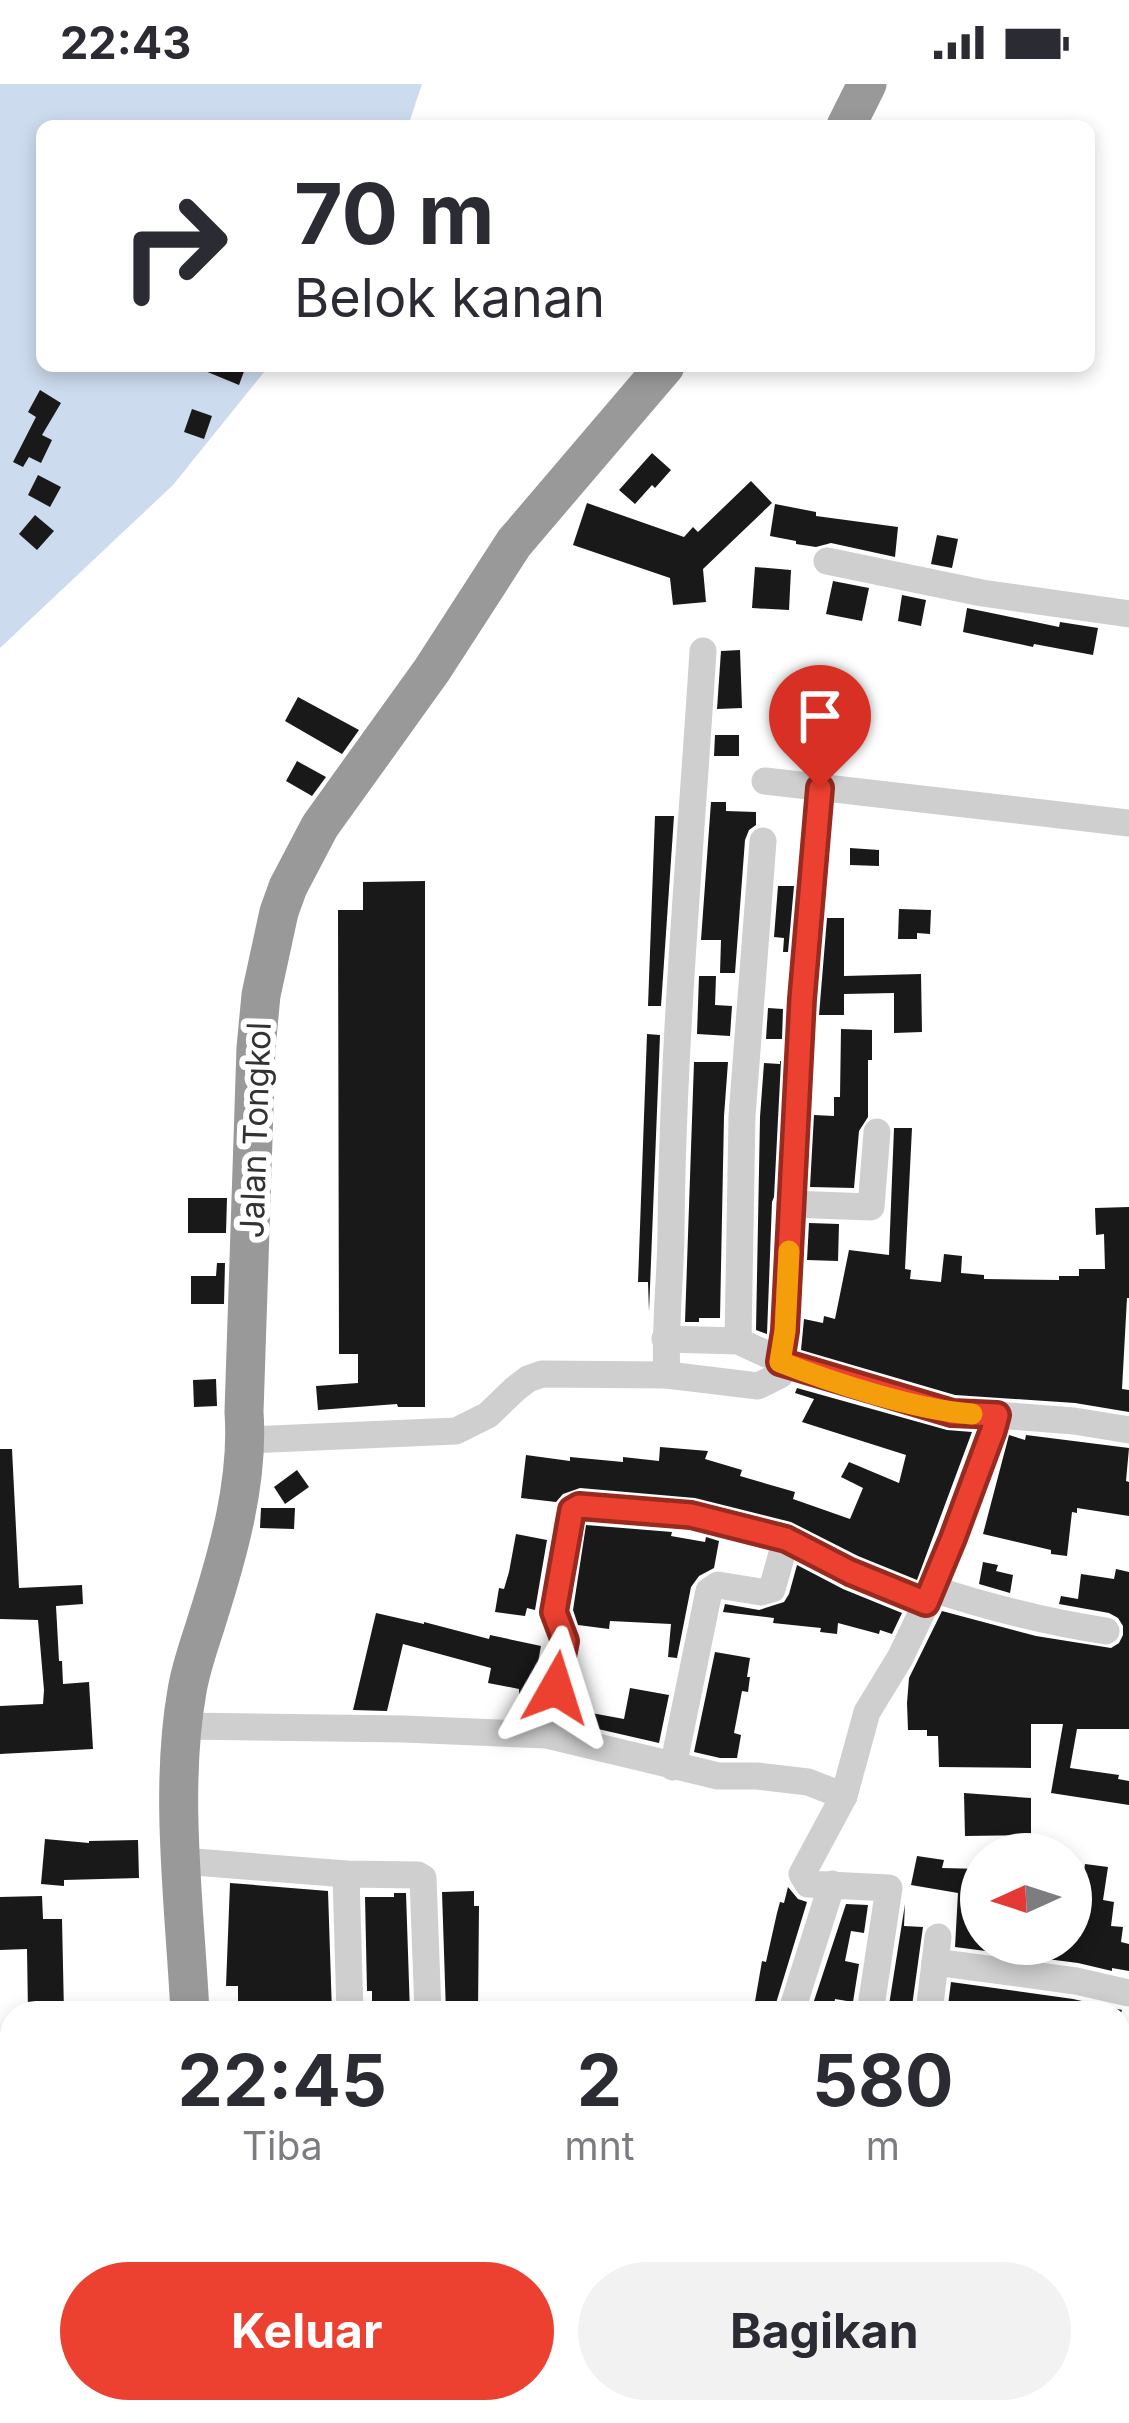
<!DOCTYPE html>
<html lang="id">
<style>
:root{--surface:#fff;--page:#f2f2f3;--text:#2b2b33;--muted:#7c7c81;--accent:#ec4130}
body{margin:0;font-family:Inter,sans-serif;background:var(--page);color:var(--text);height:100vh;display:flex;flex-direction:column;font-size:45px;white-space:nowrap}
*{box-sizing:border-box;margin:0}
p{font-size:39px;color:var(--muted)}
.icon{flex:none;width:66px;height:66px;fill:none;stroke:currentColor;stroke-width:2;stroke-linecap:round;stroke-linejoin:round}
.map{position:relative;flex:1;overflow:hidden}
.drawer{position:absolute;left:0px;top:1917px;width:1131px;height:423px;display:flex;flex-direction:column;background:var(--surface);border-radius:36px 36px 0 0;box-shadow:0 6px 18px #0003}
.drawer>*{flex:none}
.guide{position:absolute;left:36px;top:36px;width:1059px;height:252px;border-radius:18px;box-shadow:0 6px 18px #0003;background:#fff;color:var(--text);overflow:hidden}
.needle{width:78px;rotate:267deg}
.controls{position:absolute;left:960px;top:1749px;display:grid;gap:24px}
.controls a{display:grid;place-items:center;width:132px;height:132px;border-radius:50%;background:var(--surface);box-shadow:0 6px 18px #0003;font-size:60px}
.pin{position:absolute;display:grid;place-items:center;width:102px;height:102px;color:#fff;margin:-123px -51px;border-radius:50% 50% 50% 0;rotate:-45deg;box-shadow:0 0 12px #0007}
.pin .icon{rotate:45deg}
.me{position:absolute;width:132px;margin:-66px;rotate:6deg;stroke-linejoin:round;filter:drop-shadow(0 0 9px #0008)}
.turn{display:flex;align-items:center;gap:42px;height:252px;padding:0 60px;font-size:54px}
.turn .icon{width:156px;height:156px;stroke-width:2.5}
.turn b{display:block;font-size:84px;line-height:102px}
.eta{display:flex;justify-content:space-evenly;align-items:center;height:204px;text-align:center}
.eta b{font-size:72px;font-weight:700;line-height:84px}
.action{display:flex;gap:24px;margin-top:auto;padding:24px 60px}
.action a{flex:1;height:138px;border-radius:72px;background:var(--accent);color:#fff;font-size:48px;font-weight:700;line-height:138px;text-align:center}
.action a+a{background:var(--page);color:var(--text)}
.status{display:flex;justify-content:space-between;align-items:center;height:84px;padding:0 60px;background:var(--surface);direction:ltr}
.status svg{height:33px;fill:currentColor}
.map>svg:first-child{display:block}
.water{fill:#ccdbee}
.building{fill:#191919}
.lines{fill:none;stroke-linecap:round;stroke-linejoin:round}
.minor{stroke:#cfcfcf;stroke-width:27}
.highway{stroke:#999;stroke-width:39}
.route-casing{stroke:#992a1f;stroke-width:30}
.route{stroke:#ec4130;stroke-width:21}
.slow{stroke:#f59e0b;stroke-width:21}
.labels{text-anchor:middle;stroke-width:12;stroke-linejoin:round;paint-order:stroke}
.street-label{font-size:33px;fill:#323232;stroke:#fff}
</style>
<div class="status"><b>22:43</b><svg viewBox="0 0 49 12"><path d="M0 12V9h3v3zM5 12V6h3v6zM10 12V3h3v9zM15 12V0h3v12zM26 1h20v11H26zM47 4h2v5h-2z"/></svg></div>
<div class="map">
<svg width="1129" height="2339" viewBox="0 0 1129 2339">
<rect width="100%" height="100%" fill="#fff"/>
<path class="water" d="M0,0H422L408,42H42V282H269L173,401L0,564Z"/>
<g class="building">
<path d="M193,282H246L239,301Z"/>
<path d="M40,306L61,319L42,351L52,356L41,379L29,373L23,383L13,378L36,333L28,328Z"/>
<path d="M192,325L212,332L204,355L184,348Z"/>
<path d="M652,369L671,386L655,404L652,401L635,420L619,406Z"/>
<path d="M38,391L61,403L50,423L28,411Z"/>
<path d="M751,397L772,419L703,485L706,518L673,521L670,494L573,461L587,419L684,453L693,443L698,448Z"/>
<path d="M775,420L816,428V432L898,443L895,473L831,459L816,463L796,460V457L770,452Z"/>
<path d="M35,431L54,447L37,466L19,450Z"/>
<path d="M937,451L958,455L952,484L931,480Z"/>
<path d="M755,483L791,486L789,526L752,524Z"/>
<path d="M833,497L869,504L862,537L826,530Z"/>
<path d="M902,511L926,516L921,542L898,537Z"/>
<path d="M967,524L1059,543L1060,538L1098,544L1093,571L1034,560L1033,563L963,548Z"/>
<path d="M740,566L742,624L717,625L721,567Z"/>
<path d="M298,613L359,646L342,670L285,637Z"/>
<path d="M715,651H739V672H714Z"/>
<path d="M297,677L326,693L312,712L286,697Z"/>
<path d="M711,718H726V727L756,728V741L749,746L745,756L735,889H720L721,856H701Z"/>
<path d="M655,732H674L661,922H648Z"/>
<path d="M850,764L879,766V782L850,781Z"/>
<path d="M425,797V1323H398L397,1320L318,1326L316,1302L358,1299V1270H339L338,826H363V798Z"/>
<path d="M778,802H794L788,868H783L784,854L774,853Z"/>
<path d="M899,825L931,826L930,850L917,849V855H898Z"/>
<path d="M827,834H844V892L921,890L922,948L894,949V909L844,910V931H819Z"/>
<path d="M699,892H716L715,921L732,922L730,952L697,950Z"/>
<path d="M768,924L783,925L782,955H766Z"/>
<path d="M841,945L872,946V976H868V1033L859,1047L854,1104L810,1103L814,1031L834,1032V1013H840Z"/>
<path d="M647,950L660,951L649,1228L648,1198H638Z"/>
<path d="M780,977H781L774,1113L772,1118L767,1250L756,1246L760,1033L764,979L780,980Z"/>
<path d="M694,978H728L724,1032L720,1234H699V1238H685Z"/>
<path d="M894,1044H912L905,1185L911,1186L910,1195L941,1198L944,1170L962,1172L961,1189L984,1191V1195L1059,1196V1192H1079V1185H1105L1104,1150L1096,1151L1095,1124L1129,1123V1214H1127L1122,1305L1129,1306V1328L1075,1319L955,1311L801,1266L804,1235L823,1239L824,1232L835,1235L849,1166L889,1171Z"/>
<path d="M188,1114H227L226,1149H188Z"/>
<path d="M809,1139L839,1140L838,1177L807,1176Z"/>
<path d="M217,1179H225L224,1220H191V1192H216Z"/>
<path d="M216,1295L217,1322L194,1323L193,1296Z"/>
<path d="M797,1304L947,1346L972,1348L917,1496L858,1472L791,1438L695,1414L580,1404L563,1410L556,1418L521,1414L526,1371L570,1377V1373L623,1378V1373L659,1377L660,1363L708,1367L705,1375L742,1386L740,1392L795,1408L793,1415L850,1435L863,1404L841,1393L849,1378L899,1399L906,1371L802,1338L814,1315L795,1309Z"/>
<path d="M1009,1351L1025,1356L1026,1351L1129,1364L1126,1397L1129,1398V1432L1077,1424V1429L1072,1428L1067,1472L1051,1470V1466L983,1450Z"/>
<path d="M0,1365H12L19,1504L82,1501L83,1520L56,1522L59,1577H62L63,1600L89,1598L93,1665L0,1670V1622L43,1620L44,1606L38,1536L0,1535Z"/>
<path d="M297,1386L309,1403L285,1420L274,1403Z"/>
<path d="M261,1424H295L294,1445L260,1444Z"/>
<path d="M586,1441L672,1448L671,1452L705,1458L706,1453L719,1457L714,1484L699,1492L691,1503L677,1574L668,1573L671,1540L610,1537L609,1545L578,1541L573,1526Z"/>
<path d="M516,1450L547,1456L535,1526L527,1524L525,1532L495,1528L499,1504L504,1505L509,1488Z"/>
<path d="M983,1478L998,1481L996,1487L1013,1491L1010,1509L979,1500Z"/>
<path d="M797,1481L843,1505L902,1529L892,1550L880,1546L879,1550L838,1539L837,1550L820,1548L821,1544L773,1539L774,1534L723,1528L725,1520L759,1526L784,1518L789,1510Z"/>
<path d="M1116,1485L1129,1488V1645H1077L1070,1684L1119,1691L1118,1695L1129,1697V1721L1051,1709L1063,1640H1031V1684L939,1683L938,1652H927V1646H908L907,1619L909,1594L942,1527L1036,1552L1111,1564L1119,1559L1123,1551V1542L1118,1534L1109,1529L1059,1520L1061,1512L1078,1515L1081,1490L1114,1495Z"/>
<path d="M376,1529L424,1540V1538L489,1555L490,1551L541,1562L538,1578L542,1579L532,1632H519V1605L488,1599L491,1584L403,1560L387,1627L353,1626Z"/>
<path d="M715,1568L750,1574L747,1593H750L748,1608L742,1607L734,1649L741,1651L737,1674H720L694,1668Z"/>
<path d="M630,1604L669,1611L659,1659L572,1639L575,1626L624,1635Z"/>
<path d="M964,1709L1031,1714V1751L965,1752Z"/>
<path d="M45,1755L89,1759V1757L138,1756L139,1794L64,1796V1802L41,1800Z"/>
<path d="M917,1772L944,1776L942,1784L981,1785V1860L1045,1863L1046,1860H1071V1802L1082,1804L1085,1780L1108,1783L1103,1816L1114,1818L1111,1842L1123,1843L1121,1858L1129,1860V1887L1112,1884V1887L1078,1879L955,1863L958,1809L911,1801Z"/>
<path d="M230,1799L328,1807L332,1929H238V1902H226Z"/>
<path d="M788,1803L798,1815L807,1818L773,1929H753L762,1877L766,1878L777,1829L780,1818L784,1819Z"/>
<path d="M474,1807V1822H479L478,1929H446L442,1808Z"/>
<path d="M394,1809H406L410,1929H372V1907H367L365,1813H394Z"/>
<path d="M42,1812L43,1835H62L64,1929H28L27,1865L0,1866V1813Z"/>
<path d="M846,1820L868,1821L864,1849L851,1847L845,1877L859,1880L853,1918L835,1915L833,1929H810Z"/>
<path d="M905,1820L904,1842L923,1843L912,1922L889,1921Z"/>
<path d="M951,1898L1073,1915L1122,1926L1121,1929H947Z"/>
</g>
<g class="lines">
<g class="minor">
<path d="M827,477L982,509L1129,530"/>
<path d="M765,697L1129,739"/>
<path d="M790,1120L871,1123L877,1048"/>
<path d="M665,1255L738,1257L804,1287L899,1315L952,1329L997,1331"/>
<path d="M738,1257L742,1032L763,757"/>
<path d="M667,1291C664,1242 671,1194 671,1145C673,952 691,759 703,567"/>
<path d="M246,1356L456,1347L488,1331L515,1305L528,1295L542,1290L667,1291L758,1302L780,1291L785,1247L802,915L820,704"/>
<path d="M933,1505C991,1524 1046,1538 1106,1547"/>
<path d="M182,1642L404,1645L547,1651L718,1692H757L808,1698L844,1712"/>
<path d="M547,1651L565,1557L554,1528L569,1434L572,1426L579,1422L691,1431L786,1455L850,1488L926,1519"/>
<path d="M673,1683L709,1507L718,1501L761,1508L772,1505L786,1455"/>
<path d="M182,1777L346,1790L418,1791L423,1794L428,1929"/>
<path d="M346,1790L350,1929"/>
<path d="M935,1878L1076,1897L1129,1909"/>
<path d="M791,1929L832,1800"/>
<path d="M870,1929L889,1804L808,1800L802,1790L844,1712L867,1628L900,1574L933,1505L997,1331L1074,1337L1129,1346"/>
<path d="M929,1929L938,1853"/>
<path d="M1119,2163L1129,2164"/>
<path d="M810,2328L811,2339"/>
</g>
<g class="highway">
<path d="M846,42L867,0"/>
<path d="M190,1929C185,1826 169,1708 187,1607C191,1582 200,1559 207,1536C228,1470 249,1397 244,1328L256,964L261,911L279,828L288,803L320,742L432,586L514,459L665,282"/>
<path d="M108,2339L111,2328"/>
</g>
</g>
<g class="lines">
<g class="route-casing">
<path id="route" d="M556,1604L565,1557L554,1528L572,1426L579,1422L691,1431L786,1455L850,1488L926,1519L953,1454L993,1346L997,1331L952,1329L780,1278L785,1247L802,915L820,704"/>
</g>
<use href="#route" class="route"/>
<path class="slow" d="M789,1167L785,1247L780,1278C833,1299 916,1326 972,1330"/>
</g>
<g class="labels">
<g class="street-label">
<text transform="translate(255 1046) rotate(-88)" y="12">Jalan Tongkol</text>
</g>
</g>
</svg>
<div class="controls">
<a><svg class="needle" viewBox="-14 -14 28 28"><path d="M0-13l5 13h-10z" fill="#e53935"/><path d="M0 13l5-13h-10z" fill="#7c7c81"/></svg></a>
</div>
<div class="pin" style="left:820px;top:704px;background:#d93025"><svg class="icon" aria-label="arrive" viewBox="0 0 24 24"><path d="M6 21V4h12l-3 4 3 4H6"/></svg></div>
<svg class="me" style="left:556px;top:1604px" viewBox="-20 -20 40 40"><path d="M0-17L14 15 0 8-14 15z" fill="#ec4130" stroke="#fff" stroke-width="4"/></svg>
<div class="guide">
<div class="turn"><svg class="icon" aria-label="right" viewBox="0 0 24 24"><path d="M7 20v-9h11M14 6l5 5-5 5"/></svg><div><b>70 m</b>Belok kanan</div></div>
</div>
<section class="drawer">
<div class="eta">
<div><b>22:45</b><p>Tiba</p></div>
<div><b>2</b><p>mnt</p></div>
<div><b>580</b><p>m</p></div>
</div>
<div class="action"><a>Keluar</a><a>Bagikan</a></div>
</section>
</div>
